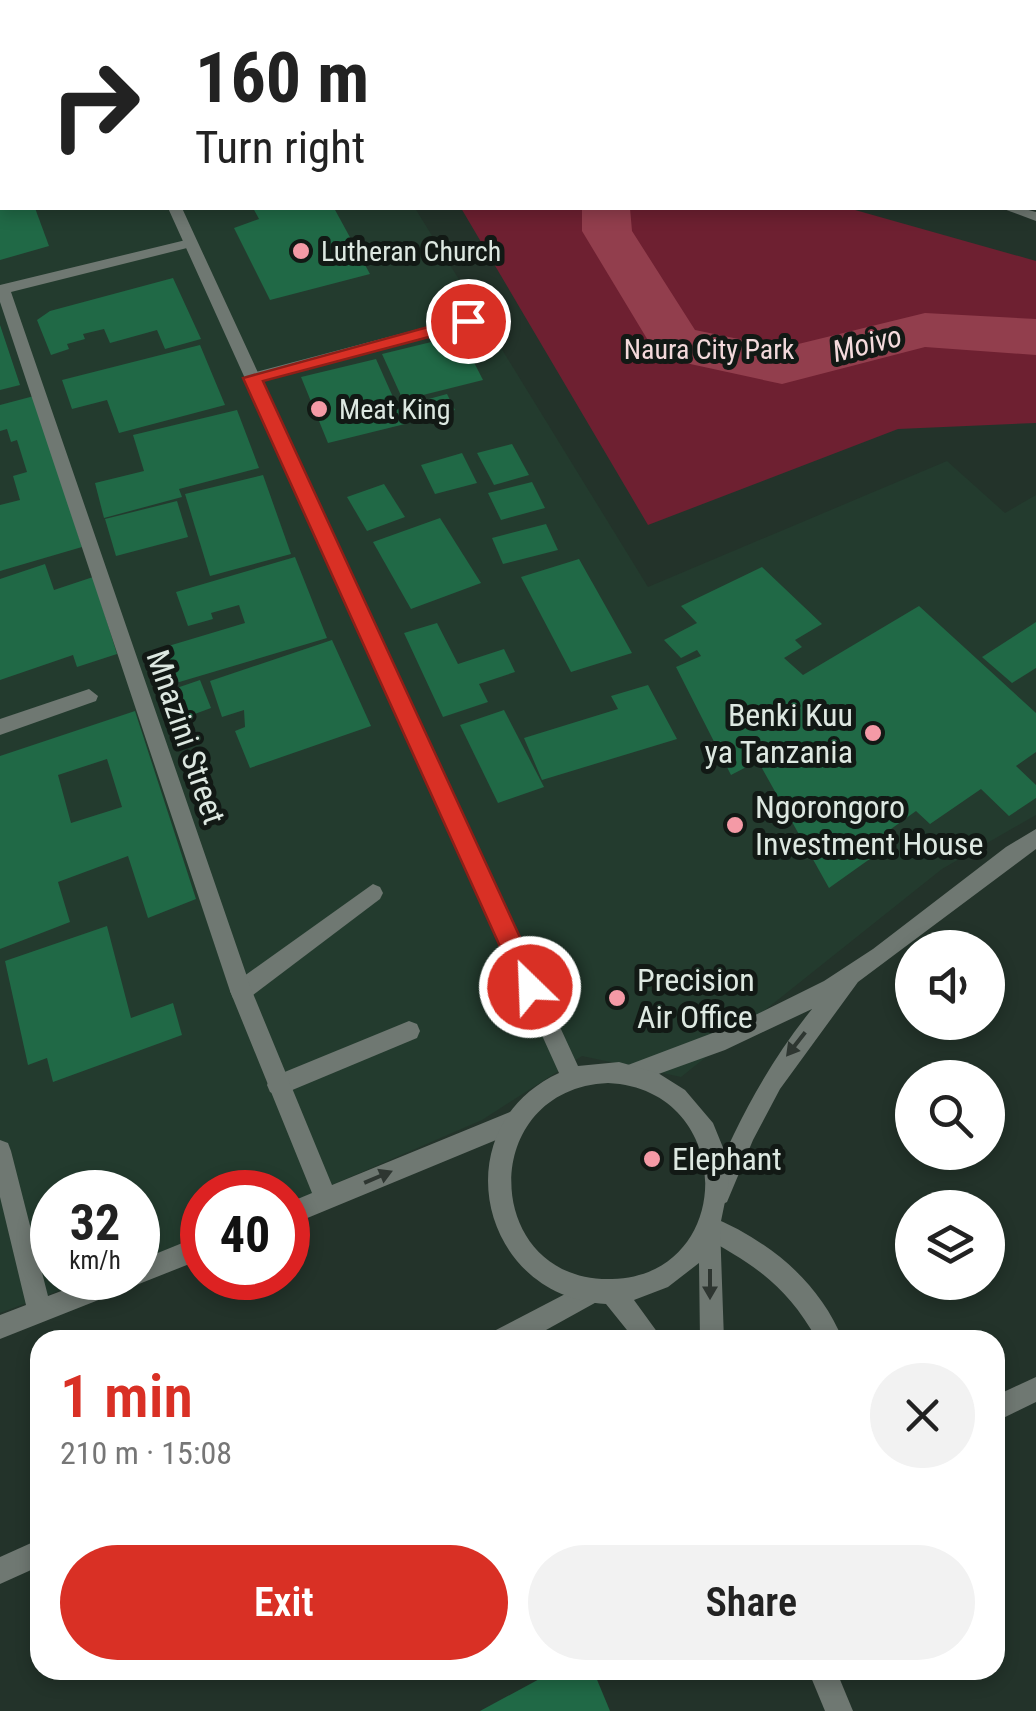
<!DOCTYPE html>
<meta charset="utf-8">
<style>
:root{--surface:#fff;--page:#f2f2f2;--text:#222;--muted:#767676;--accent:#d93025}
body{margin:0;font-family:"Roboto Condensed",sans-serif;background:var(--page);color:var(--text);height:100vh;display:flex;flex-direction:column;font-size:38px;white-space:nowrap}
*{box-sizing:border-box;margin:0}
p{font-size:32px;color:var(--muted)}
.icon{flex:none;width:55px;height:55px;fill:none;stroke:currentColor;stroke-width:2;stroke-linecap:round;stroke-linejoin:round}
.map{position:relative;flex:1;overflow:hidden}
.drawer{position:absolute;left:30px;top:1330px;width:975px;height:350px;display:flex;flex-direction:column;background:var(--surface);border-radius:30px;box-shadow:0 5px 15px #0003}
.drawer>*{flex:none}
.hud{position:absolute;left:0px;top:0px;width:1038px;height:210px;box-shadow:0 5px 15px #0003;background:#fff;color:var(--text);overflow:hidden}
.tools{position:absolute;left:895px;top:930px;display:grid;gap:20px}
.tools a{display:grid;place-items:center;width:110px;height:110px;border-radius:50%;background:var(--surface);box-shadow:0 5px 15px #0003;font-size:50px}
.speed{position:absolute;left:30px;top:1170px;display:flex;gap:20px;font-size:50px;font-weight:700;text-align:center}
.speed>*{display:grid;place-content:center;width:130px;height:130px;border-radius:50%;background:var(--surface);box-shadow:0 5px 15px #0003;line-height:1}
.speed small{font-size:25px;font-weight:400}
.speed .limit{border:15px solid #d22;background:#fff;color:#111}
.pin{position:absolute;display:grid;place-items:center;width:85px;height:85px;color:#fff;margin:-42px;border:5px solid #fff;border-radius:50%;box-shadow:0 2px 10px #0007}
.me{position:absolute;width:110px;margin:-55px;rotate:336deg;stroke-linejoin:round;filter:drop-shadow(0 0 8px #0008)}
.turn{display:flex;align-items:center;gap:35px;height:210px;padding:0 30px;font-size:45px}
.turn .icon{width:130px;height:130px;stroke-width:2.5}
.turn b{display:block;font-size:70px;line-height:85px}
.round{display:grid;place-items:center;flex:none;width:105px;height:105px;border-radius:52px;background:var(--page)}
.head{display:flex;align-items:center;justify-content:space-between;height:170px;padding:0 30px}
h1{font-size:60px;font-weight:600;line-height:75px;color:var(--accent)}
.button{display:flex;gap:20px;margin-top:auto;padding:20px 30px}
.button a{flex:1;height:115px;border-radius:60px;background:var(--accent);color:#fff;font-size:40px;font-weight:600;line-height:115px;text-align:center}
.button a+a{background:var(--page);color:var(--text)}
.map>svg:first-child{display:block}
.built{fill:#233b2e}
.green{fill:#6e2031}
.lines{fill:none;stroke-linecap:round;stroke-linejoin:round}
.river{fill:#923e4d;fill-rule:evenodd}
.building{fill:#206946;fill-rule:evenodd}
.service{fill:#6f7872;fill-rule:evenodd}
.minor{fill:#6f7872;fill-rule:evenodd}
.tertiary{fill:#6f7872;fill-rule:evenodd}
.oneway{fill:#2e3631}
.route{fill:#d93025;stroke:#8d1f18;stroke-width:2.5}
.poi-dot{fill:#f49aa6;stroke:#121915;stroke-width:4}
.labels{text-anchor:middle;stroke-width:10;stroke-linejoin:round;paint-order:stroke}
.far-poi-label{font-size:28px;fill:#dde8e1;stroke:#121915;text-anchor:start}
.far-park-label{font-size:28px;fill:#f3d9db;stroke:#121915}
.far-water-label{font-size:30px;font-style:italic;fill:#f5dbdd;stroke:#121915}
.poi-label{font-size:32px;fill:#dde8e1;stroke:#121915;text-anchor:start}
.street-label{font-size:32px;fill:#dde8e1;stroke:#121915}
</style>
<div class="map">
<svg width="1036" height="1711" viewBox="0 0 1036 1711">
<rect width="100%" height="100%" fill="#23332a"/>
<path class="built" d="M0,0H286L2,2V208H415L648,587L947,461L1005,513L1036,495V815L942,869L681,1077L582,1056L482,1120L288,1204V1192H202V1236L138,1261V1192H52V1278H93L0,1313Z"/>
<path class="green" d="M461,208H848L1036,261V423L898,429L648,525Z"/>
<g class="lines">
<g class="river">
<path d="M441,0H483L484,2H442Z"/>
<path d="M582,208H630L632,231L695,330L782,348L925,313L1036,319V355L925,347L782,384L658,357L582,231Z"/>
</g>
</g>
<g class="building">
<path d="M0,208H35L49,246L0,260Z"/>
<path d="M253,208H334L370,274L270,300L234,228L259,219Z"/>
<path d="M173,278L201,339L165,349L157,330L110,343L104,329L83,334L85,339L67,344L69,349L51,355L37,320L50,311Z"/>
<path d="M0,325L20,385L0,390Z"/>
<path d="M460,335L483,380L403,400L382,354Z"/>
<path d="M200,345L225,405L119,433L107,400L72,409L62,380Z"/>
<path d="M376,359L405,424L328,443L301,377Z"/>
<path d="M447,394L455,410L412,422L403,406Z"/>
<path d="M34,396L82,547L0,571V505L20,500L13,476L27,472L17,440L11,442L7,429L0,431V405Z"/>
<path d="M237,410L259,468L179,489L182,497L104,518L95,483L144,471L133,435Z"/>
<path d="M512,444L529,475L494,485L477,453Z"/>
<path d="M462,453L477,483L435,494L421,465Z"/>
<path d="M263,475L291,554L210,576L185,494Z"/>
<path d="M532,482L545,508L501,520L488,493Z"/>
<path d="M384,484L405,517L367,531L347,497Z"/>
<path d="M177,501L188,537L116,556L105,519Z"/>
<path d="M440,518L481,583L411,609L373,542Z"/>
<path d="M546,524L558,550L503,564L492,538Z"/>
<path d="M295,557L327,638L176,683L165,647L245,623L239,605L211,613L213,619L188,626L176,592Z"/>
<path d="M579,559L632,653L571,672L521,577Z"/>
<path d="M45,564L54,590L93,577L117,654L77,667L73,655L0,680V579Z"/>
<path d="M762,567L822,624L795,640L802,647L784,658L803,675L919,606L1036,713V752L1016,766L1036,785V798L1009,816L981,789L930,824L916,811L866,847L874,856L829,888L758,761L731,775L676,667L701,656L697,650L681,658L664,640L697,623L681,606Z"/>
<path d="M1036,622V668L1012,683L982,657Z"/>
<path d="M437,623L458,664L504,649L515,672L479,684L488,702L443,717L404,633Z"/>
<path d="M332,640L371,726L250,768L235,731L245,727L244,710L222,717L210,681Z"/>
<path d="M200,680L211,708L173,722L162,693Z"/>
<path d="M648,685L677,739L542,780L524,738L618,709L611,696Z"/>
<path d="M504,710L544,787L498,803L460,725Z"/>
<path d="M135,711L196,899L148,918L128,856L58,882L70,922L0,949V756ZM107,759L122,807L71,823L58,775Z"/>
<path d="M107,926L131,1018L173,1003L182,1035L53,1082L47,1058L28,1065L5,961Z"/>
<path d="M556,1670H593L610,1711H480Z"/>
</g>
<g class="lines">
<g class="service">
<path d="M468,316L476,321L473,324L252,383L244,378L252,373Z"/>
<path d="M89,689L98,696L96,701L0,735V719Z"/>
<path d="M373,884L380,887L383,893L380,899L249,998L241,1001L233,998L230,991L233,984Z"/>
<path d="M409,1021L417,1024L420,1031L417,1038L278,1096L270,1092L267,1085L270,1078Z"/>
<path d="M710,1216C769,1241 818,1280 843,1340H817C787,1286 755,1265 702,1236L698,1228L702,1220Z"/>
<path d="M1036,1377V1402L995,1422V1396Z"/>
</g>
<g class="minor">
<path d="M640,0H654L655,2H642Z"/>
<path d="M1001,208H1021L1036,212V221Z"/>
<path d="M190,239L197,243L195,246L11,292L252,991L332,1185L515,1110L523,1113L526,1121L523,1129L288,1226V1203L312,1193L230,991L0,302V285Z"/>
<path d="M1036,829V849L858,982L780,1089L753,1140L727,1202L719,1206L711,1202L707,1194C735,1127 766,1066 812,1009L725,1050L628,1085L620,1082L617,1075L620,1068L739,1023L824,981L873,949L1006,847Z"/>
<path d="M0,1140L8,1143L11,1151L48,1296L96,1278H138V1261L202,1235V1259L0,1339V1315L26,1305L0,1197Z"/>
<path d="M594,1279L602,1283L606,1291L602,1299L528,1340H491L494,1331Z"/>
<path d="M40,1539V1566L0,1584V1557Z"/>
</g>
<g class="tertiary">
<path d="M78,0H90L91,2H79Z"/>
<path d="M168,208H182L578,1066L619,1062L658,1073L685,1090L713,1123L724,1150L729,1182L720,1226L724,1340H700L699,1263L668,1287L634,1300L663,1340H635L606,1304C478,1297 442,1127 559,1073ZM608,1083C737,1089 737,1276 612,1279C482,1283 475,1089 608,1083Z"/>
<path d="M808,1670H836L853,1711H825Z"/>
</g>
</g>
<defs><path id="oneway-solid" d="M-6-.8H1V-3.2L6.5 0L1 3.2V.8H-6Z" transform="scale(2.5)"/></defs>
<g class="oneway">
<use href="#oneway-solid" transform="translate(796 1044) rotate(128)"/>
<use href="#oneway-solid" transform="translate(378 1177) rotate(-23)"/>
<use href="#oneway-solid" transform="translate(710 1284) rotate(90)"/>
</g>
<path class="route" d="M468,316L474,317V325L263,381L543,987L530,998L522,995L243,378Z"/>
<g class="poi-dot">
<circle cx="301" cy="251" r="10"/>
<circle cx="319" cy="409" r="10"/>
<circle cx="873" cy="733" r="10"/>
<circle cx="735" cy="825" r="10"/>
<circle cx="617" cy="998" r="10"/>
<circle cx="652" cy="1159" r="10"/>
</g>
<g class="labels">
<g class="far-poi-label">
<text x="321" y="261">Lutheran Church</text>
<text x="339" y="419">Meat King</text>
</g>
<g class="far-park-label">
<text x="709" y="359">Naura City Park</text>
</g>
<g class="far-water-label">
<text transform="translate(867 344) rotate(-14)" y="10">Moivo</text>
</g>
<g class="poi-label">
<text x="853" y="726" text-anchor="end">Benki Kuu<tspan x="853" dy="37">ya Tanzania</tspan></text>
<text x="755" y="818">Ngorongoro<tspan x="755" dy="37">Investment House</tspan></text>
<text x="637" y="991">Precision<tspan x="637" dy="37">Air Office</tspan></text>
<text x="672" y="1170">Elephant</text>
</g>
<g class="street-label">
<text transform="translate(186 737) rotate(71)" y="11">Mnazini Street</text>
</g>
</g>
</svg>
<div class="tools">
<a><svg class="icon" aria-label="sound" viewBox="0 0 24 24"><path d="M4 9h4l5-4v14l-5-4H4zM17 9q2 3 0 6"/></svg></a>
<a><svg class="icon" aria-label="search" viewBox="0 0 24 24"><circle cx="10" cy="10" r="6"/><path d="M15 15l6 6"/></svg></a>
<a><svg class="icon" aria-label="layers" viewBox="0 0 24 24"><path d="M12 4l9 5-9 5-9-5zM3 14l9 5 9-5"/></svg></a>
</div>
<div class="speed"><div>32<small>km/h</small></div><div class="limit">40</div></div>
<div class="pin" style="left:468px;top:321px;background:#d93025"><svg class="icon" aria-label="arrive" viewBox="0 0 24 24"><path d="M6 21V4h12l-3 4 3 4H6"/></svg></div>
<svg class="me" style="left:530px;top:987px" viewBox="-20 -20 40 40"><circle r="17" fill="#d93025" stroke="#fff" stroke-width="3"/><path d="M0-11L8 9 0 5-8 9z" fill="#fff"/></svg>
<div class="hud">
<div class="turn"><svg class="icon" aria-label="right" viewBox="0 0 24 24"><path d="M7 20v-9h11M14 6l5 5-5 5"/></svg><div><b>160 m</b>Turn right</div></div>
</div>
<section class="drawer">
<div class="head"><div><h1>1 min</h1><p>210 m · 15:08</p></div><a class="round"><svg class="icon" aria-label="close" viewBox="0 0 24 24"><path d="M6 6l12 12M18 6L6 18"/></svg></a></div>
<div class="button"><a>Exit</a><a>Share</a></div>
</section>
</div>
